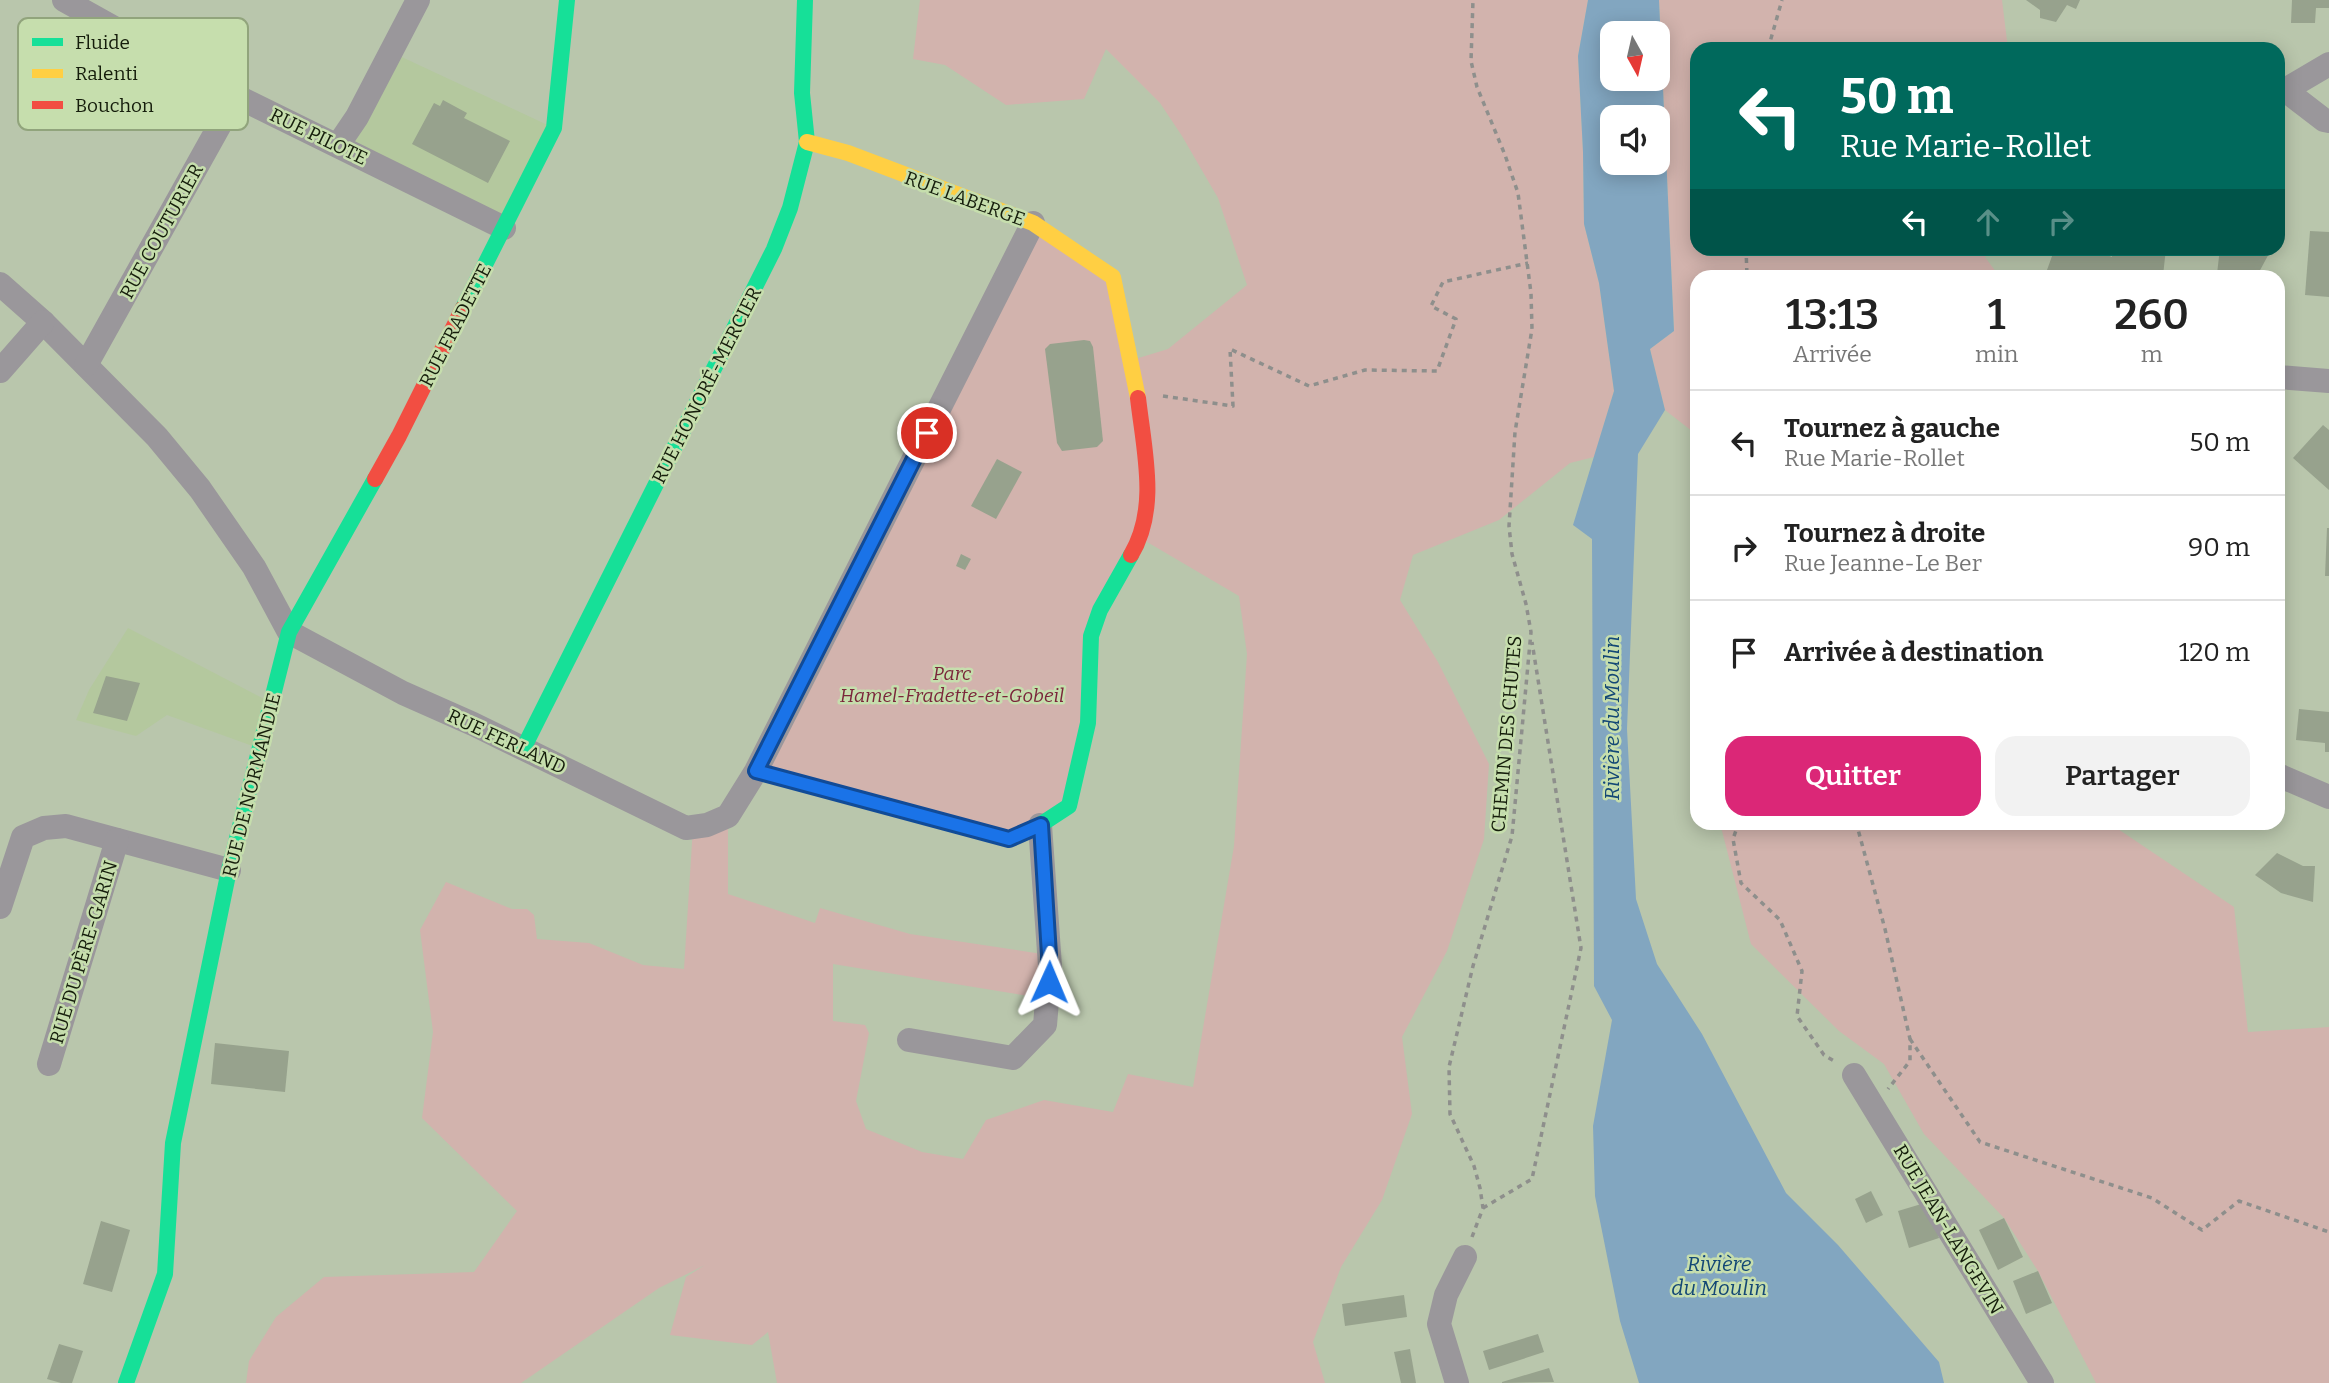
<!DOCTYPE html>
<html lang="fr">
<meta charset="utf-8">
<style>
:root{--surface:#fff;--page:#f2f2f2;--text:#222;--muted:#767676;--line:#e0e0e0;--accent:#db2777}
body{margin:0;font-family:Bitter,serif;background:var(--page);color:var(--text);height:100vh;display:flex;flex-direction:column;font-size:26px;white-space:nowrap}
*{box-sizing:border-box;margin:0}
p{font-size:23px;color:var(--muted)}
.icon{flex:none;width:38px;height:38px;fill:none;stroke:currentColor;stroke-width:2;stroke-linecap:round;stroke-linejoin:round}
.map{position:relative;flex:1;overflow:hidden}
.side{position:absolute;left:1690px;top:270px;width:595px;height:560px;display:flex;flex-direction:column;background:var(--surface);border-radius:21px;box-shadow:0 4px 18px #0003}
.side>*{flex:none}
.hud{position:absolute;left:1690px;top:42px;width:595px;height:214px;border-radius:21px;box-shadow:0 4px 18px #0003;background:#00695c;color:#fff;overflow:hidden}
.needle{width:46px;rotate:172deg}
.buttons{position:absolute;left:1600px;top:21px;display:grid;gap:14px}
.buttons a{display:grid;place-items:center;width:70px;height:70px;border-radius:14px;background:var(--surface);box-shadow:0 4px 18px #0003;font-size:35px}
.pin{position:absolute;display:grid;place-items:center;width:60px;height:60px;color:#fff;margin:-30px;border:4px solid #fff;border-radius:50%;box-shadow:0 2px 7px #0007}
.me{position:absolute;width:77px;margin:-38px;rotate:1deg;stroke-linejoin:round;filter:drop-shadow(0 0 5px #0008)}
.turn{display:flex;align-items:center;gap:24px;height:147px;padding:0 35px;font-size:32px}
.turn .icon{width:91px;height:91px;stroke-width:2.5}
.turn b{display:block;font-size:49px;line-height:60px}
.lanes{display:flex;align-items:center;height:66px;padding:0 35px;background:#0003;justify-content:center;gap:35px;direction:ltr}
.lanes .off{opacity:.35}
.eta{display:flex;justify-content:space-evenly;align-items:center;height:119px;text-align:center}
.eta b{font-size:42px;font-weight:600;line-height:49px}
.action{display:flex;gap:14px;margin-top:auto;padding:14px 35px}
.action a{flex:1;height:80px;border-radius:21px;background:var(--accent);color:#fff;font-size:28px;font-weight:600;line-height:80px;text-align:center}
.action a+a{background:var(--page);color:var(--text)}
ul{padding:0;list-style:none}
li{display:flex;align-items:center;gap:21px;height:105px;padding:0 35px;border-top:2px solid var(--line)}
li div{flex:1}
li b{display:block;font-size:26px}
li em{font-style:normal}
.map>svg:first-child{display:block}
.built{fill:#b4c89e}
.green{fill:#d2b3ad}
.water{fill:#82a6c0;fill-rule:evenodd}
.building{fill:#97a28d}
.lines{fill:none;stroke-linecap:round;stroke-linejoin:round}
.path{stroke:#8e8f8c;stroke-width:3.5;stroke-dasharray:5 5;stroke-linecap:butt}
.street{stroke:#9a979b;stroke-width:24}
.fast{stroke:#16e098;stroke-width:16}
.slow{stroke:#ffcf43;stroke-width:16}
.jam{stroke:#f24e42;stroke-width:16}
.route-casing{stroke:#114b97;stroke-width:18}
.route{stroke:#1a73e8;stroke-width:12}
.labels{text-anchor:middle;stroke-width:5;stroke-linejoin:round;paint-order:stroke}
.street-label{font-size:19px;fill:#151d0b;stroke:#c6dead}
.park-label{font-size:19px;font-style:italic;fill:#7a253a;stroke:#c6dead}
.water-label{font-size:21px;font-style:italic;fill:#134775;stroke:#c6dead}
.key{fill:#c6dead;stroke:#91a47c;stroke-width:2}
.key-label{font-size:19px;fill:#151d0b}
</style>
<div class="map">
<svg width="2329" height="1383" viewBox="0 0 2329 1383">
<rect width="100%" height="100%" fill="#b9c6ac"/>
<g class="built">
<path d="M391,52L554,128L504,228L338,145Z"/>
<path d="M128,628L272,703L261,749L167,715L136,736L76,720L89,690Z"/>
</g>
<g class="green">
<path d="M920,0H1588L1578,56L1583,152L1584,224L1599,283L1614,391L1594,457L1570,463L1499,520L1413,555L1400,600L1438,662L1489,764L1484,839L1447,951L1402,1037L1412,1114L1382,1200L1341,1267L1313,1342L1325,1383H777L768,1332L752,1345L670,1335L686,1277L705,1265L659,1288L521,1383H246L249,1361L276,1317L324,1277L474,1272L517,1211L422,1118L433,1032L420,930L446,882L512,909H527L534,915L537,939L589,943L643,965L684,969L693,827L728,816V894L815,923L820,908L910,934L1049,955L1047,999L833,964V1021L865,1025L869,1033L856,1101L866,1129L922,1152L963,1159L986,1120L1044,1100L1113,1112L1128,1074L1193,1087L1234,846L1247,654L1239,596L1142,539L1100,610L1069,806L1009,839L756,771L1033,223L1113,277L1132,360L1168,349L1247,285L1218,198L1182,136L1160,103L1106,49L1084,99L1006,105L945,65L913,59Z"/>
<path d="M1659,0H2002L2008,49H1698V248L1994,249L1985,257L1999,276H1698L1697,435L1665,410L1650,349L1674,331Z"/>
<path d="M1720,823H2109L2234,907L2248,1032L2329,1027V1383H2096L2038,1271L2004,1218L1924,1134L1884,1064L1839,1031L1751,944Z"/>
</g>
<path class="water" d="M1588,0H1659L1674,331L1650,349L1665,410L1638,454L1627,729L1636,899L1657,964L1702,1034L1786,1193L1838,1245L1939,1362L1944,1383H1639L1620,1321L1595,1196L1593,1126L1612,1020L1594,986L1592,539L1573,525L1614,391L1599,283L1584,224L1583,152L1578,56ZM1612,33H1657V79H1612ZM1612,117H1657V163H1612Z"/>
<g class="building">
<path d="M2026,0H2080L2076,9L2067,5L2056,22L2040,18V10Z"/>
<path d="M2292,0H2329V8H2316L2315,23H2291Z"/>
<path d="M443,100L467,113L464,118L510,141L488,183L412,144L434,103L440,106Z"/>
<path d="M2310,231L2329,232V297L2305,295Z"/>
<path d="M2055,248H2089L2112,257L2113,248H2166L2163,276H2065L2047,270Z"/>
<path d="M2220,248H2272L2258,274H2251V276L2217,274Z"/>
<path d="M1084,340L1090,341L1093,347L1103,441L1097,447L1062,451L1057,443L1045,349L1050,344Z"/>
<path d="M2323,425L2329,430V490L2293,458Z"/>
<path d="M997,459L1022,472L996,519L971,506Z"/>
<path d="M2327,528H2329V576H2325Z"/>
<path d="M961,554L971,559L965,570L956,566Z"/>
<path d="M106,676L140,683L127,721L93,713Z"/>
<path d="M2299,709L2329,712V752H2325V743L2296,740Z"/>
<path d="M2277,853L2303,866H2315L2313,902L2281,893L2255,875Z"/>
<path d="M215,1043L289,1051L285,1092L211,1084Z"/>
<path d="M1871,1191L1883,1215L1866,1223L1855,1199Z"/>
<path d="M1928,1202L1939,1238L1909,1248L1898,1211Z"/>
<path d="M2004,1218L2023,1257L1998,1270L1979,1230Z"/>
<path d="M101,1221L130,1230L112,1292L83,1284Z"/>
<path d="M2038,1271L2052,1303L2026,1314L2013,1281Z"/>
<path d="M1404,1295L1407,1317L1345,1326L1342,1304Z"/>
<path d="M1538,1334L1544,1352L1489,1370L1483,1351Z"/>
<path d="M59,1344L83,1351L72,1383H61L47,1379Z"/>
<path d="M1410,1349L1416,1383H1401L1394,1352Z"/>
<path d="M1549,1368L1554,1382L1502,1383V1382Z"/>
</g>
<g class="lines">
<g class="path">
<path d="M1768,49L1782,0"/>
<path d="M1746,248L1747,276"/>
<path d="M1163,396L1233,406L1230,349L1309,386L1365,370L1437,371L1456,319L1431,306L1443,282L1528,263"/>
<path d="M1739,822L1733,839L1741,883L1780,920L1802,971L1797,1016L1824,1055L1836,1062"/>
<path d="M1856,822L1885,929L1910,1039V1061L1888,1089"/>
<path d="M1910,1039L1980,1142L2152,1198L2202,1230L2239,1201L2329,1232"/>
<path d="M1483,1208L1532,1179L1581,948L1532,642"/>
<path d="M1472,1237L1483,1208L1480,1188L1474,1166L1450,1114L1449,1067L1473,966L1512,836L1514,815L1531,632L1526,604L1512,554L1509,526L1515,432L1532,329L1531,293L1518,193L1505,155L1477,87L1471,61L1473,0"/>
</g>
<g class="street">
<path d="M64,0L236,96L504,228"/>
<path d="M2278,90H2285L2329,64"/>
<path d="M2285,90L2324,120L2329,121"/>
<path d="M338,145L357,117L418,0"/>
<path d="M0,284L43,322L157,437L200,489L254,567L289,632L403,693L473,724L686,828L707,825L728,816L756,771L1033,223"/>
<path d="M86,365L236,96"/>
<path d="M0,371L43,322"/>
<path d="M2278,377L2329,381"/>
<path d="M2278,775L2329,797"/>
<path d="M0,907L23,837L44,828L66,826L229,870"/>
<path d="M909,1040L1013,1058L1045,1025L1050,966L1040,825"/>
<path d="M49,1064L117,840"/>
<path d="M1854,1075L2042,1383"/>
<path d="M1457,1383L1439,1324L1446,1295L1465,1257"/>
</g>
<g class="fast">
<path d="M463,308L554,128L567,0"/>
<path d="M523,749L774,249L790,208L807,142L802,93L805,0"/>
<path d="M756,771L1009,839L1040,825L1069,806L1088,723L1091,636L1100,610L1131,555"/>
<path d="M126,1383L165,1274L173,1143L229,870L289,632L375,479"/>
</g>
<path class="slow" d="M807,142L848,153L1033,223L1113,277L1138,398"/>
<g class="jam">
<path d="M375,479L399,436L463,308"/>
<path d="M1131,555C1159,508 1144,451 1138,398"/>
</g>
</g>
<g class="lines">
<g class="route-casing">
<path id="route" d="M927,433L756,771L1009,839L1041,825L1049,955V982"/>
</g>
<use href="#route" class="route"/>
</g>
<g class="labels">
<g class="street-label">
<text transform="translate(319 136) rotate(26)" y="7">RUE PILOTE</text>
<text transform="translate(965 198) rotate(20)" y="7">RUE LABERGE</text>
<text transform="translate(161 231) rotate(-61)" y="7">RUE COUTURIER</text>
<text transform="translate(455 325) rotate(-63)" y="7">RUE FRADETTE</text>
<text transform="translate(706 385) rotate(-63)" y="7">RUE HONORÉ-MERCIER</text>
<text transform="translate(1506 734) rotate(-85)" y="7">CHEMIN DES CHUTES</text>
<text transform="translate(507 741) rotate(25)" y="7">RUE FERLAND</text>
<text transform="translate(251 785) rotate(-76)" y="7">RUE DE NORMANDIE</text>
<text transform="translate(83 952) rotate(-73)" y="7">RUE DU PÈRE-GARIN</text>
<text transform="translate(1949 1229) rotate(59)" y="7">RUE JEAN-LANGEVIN</text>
</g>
<g class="park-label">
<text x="952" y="680">Parc<tspan x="952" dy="22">Hamel-Fradette-et-Gobeil</tspan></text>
</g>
<g class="water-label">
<text transform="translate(1612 718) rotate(-90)" y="7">Rivière du Moulin</text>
<text x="1719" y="1271">Rivière<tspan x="1719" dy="24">du Moulin</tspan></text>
</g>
</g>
<rect x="18" y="18" width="230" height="112" rx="10" class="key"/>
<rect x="32" y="38" width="31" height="8" fill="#16e098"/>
<rect x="32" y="69" width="31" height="9" fill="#ffcf43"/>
<rect x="32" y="101" width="31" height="8" fill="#f24e42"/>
<g class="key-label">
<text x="75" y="49">Fluide</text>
<text x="75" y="80">Ralenti</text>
<text x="75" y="112">Bouchon</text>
</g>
</svg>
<div class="buttons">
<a><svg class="needle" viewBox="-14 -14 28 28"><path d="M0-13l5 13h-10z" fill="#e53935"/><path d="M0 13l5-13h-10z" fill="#767676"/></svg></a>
<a><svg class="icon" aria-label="sound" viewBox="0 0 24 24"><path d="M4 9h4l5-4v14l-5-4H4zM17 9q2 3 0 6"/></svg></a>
</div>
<div class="pin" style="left:927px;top:433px;background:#d93025"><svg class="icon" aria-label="arrive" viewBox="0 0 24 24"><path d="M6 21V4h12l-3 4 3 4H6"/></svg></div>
<svg class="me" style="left:1049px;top:982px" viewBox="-20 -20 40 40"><path d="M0-17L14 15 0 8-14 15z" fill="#1a73e8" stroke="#fff" stroke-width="4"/></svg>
<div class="hud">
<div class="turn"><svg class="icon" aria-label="left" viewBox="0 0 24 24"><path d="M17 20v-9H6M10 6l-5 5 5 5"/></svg><div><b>50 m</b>Rue Marie-Rollet</div></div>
<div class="lanes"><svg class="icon" aria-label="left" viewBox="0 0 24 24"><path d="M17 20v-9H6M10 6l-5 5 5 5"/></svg><svg class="icon off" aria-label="ahead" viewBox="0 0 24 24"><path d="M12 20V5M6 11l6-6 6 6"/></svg><svg class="icon off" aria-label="right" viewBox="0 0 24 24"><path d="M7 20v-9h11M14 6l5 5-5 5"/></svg></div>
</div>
<section class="side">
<div class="eta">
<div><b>13:13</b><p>Arrivée</p></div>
<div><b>1</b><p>min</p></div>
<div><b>260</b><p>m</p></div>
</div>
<ul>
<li><svg class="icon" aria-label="left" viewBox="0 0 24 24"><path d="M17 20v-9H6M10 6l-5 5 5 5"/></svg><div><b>Tournez à gauche</b><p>Rue Marie-Rollet</p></div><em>50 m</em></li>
<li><svg class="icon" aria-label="right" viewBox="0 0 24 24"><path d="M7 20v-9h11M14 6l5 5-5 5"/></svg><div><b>Tournez à droite</b><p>Rue Jeanne-Le Ber</p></div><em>90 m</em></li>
<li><svg class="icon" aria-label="arrive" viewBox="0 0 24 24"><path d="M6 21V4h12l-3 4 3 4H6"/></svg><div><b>Arrivée à destination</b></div><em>120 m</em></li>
</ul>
<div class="action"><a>Quitter</a><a>Partager</a></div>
</section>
</div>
